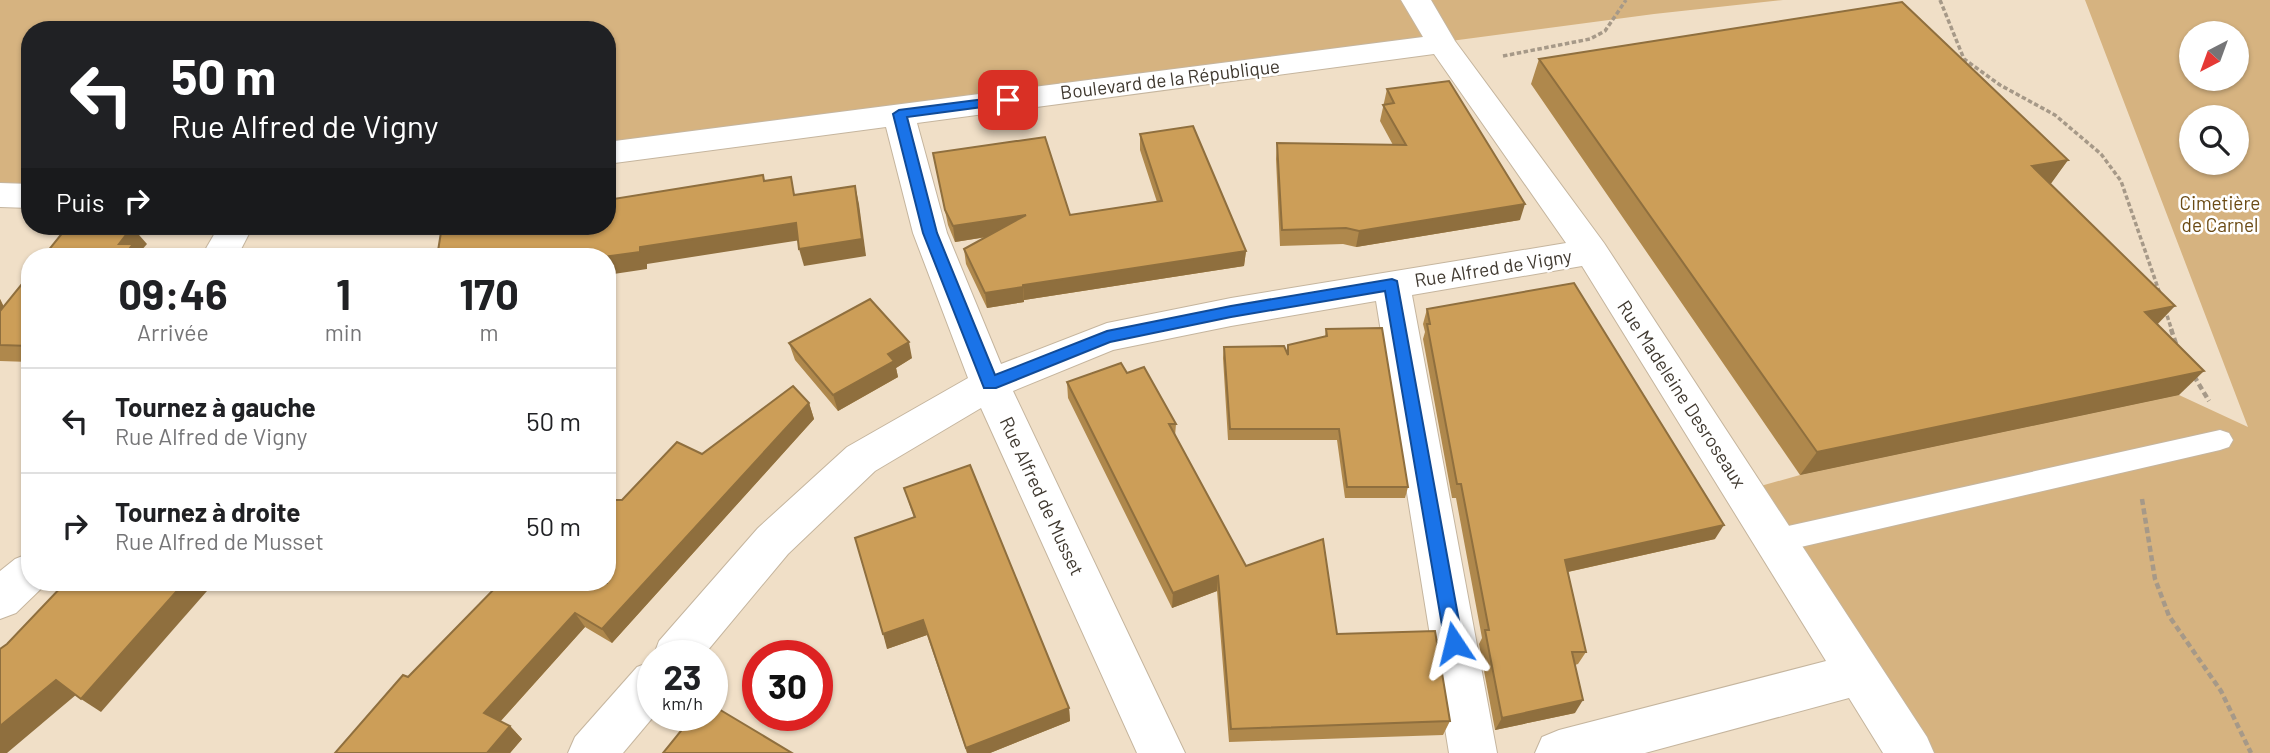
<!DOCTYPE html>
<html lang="fr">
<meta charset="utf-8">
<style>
:root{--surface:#fff;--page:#f6f6f6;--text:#202124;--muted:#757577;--line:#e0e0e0}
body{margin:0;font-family:Barlow,sans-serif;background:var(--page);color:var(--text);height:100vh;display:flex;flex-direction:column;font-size:26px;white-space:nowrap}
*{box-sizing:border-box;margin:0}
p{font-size:23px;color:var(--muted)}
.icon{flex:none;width:38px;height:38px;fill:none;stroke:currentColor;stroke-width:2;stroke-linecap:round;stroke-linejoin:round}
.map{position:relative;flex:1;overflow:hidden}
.panel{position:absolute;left:21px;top:248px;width:595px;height:343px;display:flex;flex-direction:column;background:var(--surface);border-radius:28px;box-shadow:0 2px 5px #0004}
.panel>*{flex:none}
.top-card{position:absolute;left:21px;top:21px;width:595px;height:214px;border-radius:28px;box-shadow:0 2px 5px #0004;background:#202124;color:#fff;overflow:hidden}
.needle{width:46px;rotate:221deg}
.controls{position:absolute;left:2179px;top:21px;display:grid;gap:14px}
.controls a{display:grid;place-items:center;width:70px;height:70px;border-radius:50%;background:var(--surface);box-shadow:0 2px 5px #0004;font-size:35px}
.speed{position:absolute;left:637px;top:640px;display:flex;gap:14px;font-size:35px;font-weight:700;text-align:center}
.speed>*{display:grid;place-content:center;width:91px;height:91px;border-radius:50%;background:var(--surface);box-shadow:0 2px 5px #0004;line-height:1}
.speed small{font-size:18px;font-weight:400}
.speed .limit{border:10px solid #d22;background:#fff;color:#111}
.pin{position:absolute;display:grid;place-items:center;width:60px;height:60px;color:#fff;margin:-30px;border-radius:14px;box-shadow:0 4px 10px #0006}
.me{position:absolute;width:77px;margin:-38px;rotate:350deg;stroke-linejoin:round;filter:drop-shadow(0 0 5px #0008)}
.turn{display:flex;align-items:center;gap:24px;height:147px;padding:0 35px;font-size:32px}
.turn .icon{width:91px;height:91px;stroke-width:2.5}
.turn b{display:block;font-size:49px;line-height:60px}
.then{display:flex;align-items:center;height:66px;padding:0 35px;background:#0003;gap:14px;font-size:26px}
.eta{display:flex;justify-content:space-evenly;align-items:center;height:119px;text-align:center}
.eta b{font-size:42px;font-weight:700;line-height:49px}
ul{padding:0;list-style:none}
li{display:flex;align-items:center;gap:21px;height:105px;padding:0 35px;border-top:2px solid var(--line)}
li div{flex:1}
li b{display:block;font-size:26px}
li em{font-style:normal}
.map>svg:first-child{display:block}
.green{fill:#d6b380;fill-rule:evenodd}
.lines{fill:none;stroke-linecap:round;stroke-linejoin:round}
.lane-casing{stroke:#c5b59e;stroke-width:2}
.street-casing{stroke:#c5b59e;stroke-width:2}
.path-far1{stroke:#a69988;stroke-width:3.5;stroke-dasharray:4.5 2.5;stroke-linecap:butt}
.path{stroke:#a69988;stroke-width:4.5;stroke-dasharray:6 3.5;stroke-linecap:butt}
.lane{fill:#fff;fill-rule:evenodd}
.street{fill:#fff;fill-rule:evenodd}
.wall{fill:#af884c}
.shaded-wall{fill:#8f6f3e}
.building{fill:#cc9e58;stroke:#8f6f3e;stroke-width:2}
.route{fill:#1a73e8;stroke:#114b97;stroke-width:2}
.labels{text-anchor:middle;stroke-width:5;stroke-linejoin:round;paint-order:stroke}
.street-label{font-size:19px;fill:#3f382f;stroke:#fff}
.park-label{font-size:19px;fill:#6b4b15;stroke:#fff}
</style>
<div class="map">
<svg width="2270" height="753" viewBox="0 0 2270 753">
<rect width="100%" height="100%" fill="#f0dfc7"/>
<g class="green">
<path d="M0,0H1783L1654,14L607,153V30H30V196L0,195Z"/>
<path d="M2085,0H2270V753H1915L1743,491L1800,475L2179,395L2248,427ZM2191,33H2236V79H2191ZM2191,117H2236V163H2191Z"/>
</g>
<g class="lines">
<g class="lane-casing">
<path id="lane" d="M2220,430L2229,433L2233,440L2229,447L2220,450L1775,553L1765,549L1761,541L1765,533L1775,529Z"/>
</g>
<g class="street-casing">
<g id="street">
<path d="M1401,0H1431L1455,41L1604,243L1927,737L1934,753H1883L1849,698L1645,753H1535L1542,737L1559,730L1826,661L1582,266L1412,295L1497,753H1449L1376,301L1231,326L1113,350L1013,391L1185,753H1137L981,408L875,471L788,554L703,656L653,657L659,641L758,528L847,447L968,378L913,233L886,127L607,164V142L1423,37ZM1434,54L1566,243L1231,298L1107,323L1001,364L947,233L917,123Z"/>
<path d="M0,183L30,184V208L0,207Z"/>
<path d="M219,226H253L237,257H201Z"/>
<path d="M30,553V583H47L16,613L0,619V571L15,559Z"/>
<path d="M653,661L654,716L623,753H568L575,737L637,667Z"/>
</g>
</g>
<g class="path-far1">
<path d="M1940,0L1964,59L2000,85L2055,115L2101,154L2121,181L2160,294"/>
<path d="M1503,56L1590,39L1605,31L1626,0"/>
<path d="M2165,309L2172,331"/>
</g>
<g class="path">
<path d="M2171,329L2177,347"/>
<path d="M2194,376L2209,401"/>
<path d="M2142,499L2155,579L2169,616L2221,691L2251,753"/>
</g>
<use href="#lane" class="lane"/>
<use href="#street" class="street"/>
</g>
<g class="wall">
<path d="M1539,59L2068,160L2050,184L2157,324L2179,395L1800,475L1531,84Z"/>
<path d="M1387,89L1520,220L1356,247L1343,244L1280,246L1276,159L1277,143L1393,145L1380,121Z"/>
<path d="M1140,134L1246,251L1244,266L1024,300V302L987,308L966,264L964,249L987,237L955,242L948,225L933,153L1070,215L1157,202L1140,150Z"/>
<path d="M30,274V362L0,361V299L4,307Z"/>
<path d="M1427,309L1715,539L1568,572L1586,652L1578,664L1575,665V713L1495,730L1479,644L1482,638L1456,498H1452L1423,339L1425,332L1423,324Z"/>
<path d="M1326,329L1408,487L1405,498H1345L1337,440H1228L1223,358L1224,347L1287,351L1288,345L1325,337Z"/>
<path d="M789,343L912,358L896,368L898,377L838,411L795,360Z"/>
<path d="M1127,373L1176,424L1175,436L1246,566L1337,634L1450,721L1443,735L1229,742L1217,591L1172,608L1068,398L1067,382Z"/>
<path d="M809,403L814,419L612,643L585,627L500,722L510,726L522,739L510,753H335L408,677L607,583L702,454Z"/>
<path d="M904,488L1069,708L1070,721L990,753H967L927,635L887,649L914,518Z"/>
</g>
<g class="shaded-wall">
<path d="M2068,160L2050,185L2032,166Z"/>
<path d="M855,186L859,204L866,256L804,266L799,249Z"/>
<path d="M1525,204L1520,220L1356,247L1359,231Z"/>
<path d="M1026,215L1028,230L955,242L953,226Z"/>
<path d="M796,223L801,240L647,264V269L607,275V257H603L640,247Z"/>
<path d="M132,227L147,244L140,252L144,257H123L119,244Z"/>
<path d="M564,250L568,257H521Z"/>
<path d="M1246,251L1244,266L1024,300L1023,285Z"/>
<path d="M1023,287L1024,302L987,308L985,293Z"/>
<path d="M0,299L10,320L0,310Z"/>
<path d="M2175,306L2152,330L2145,312Z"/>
<path d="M909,342L912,358L896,368L898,377L838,411L833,395L888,354Z"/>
<path d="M2204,371L2179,395L1800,475L1817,452Z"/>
<path d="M809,403L814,419L612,643L602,629Z"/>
<path d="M1724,525L1715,539L1558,574L1565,560Z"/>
<path d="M1218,576L1217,591L1172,608L1173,593Z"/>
<path d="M184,583H214L101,712L81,699Z"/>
<path d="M575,613L585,627L496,726L484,713Z"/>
<path d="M923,620L927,635L887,649L883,634Z"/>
<path d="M56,680L77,694L7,753H0V726Z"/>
<path d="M1583,700L1575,713L1495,730L1502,718Z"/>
<path d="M1069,708L1070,721L990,753H967L966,748Z"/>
<path d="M510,726L522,739L510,753H487Z"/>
</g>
<g class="building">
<path d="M1902,2L2068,160L2032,166L2175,306L2145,312L2204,371L1817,452L1539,59Z"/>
<path d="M1449,81L1525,204L1359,231L1346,228L1282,230L1277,143L1406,145L1383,105L1394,103L1387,89Z"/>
<path d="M1193,126L1246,251L1023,285V287L985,293L964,249L1026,215L953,226L945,210L933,153L1045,137L1070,215L1162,201L1140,134Z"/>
<path d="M763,175L764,181L791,177L794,195L855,186L862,239L799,249L796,223L640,247V252L603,257H564V250L521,257H437L442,226H607V200Z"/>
<path d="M68,226L132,227L119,244H133L123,257H43Z"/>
<path d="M30,274V346L0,345V311Z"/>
<path d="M1574,283L1724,525L1565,560L1586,652H1572L1583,700L1502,718L1485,630H1489L1461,484H1457L1427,324H1430L1427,309Z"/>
<path d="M870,299L909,342L888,354L894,361L833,395L789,343Z"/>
<path d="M1382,328L1408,487H1347L1339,429H1230L1224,347L1284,346L1288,355V345L1327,336L1326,329Z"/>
<path d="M1121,363L1127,373L1144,367L1176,424H1169L1246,566L1323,539L1337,634L1435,631L1450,721L1231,729L1218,576L1173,593L1067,382Z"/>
<path d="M793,386L809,403L602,629L575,613L484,713L510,726L487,753H335L403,675L408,677L500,583H607V503L610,500H622L677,442L702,454Z"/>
<path d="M970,465L1069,708L966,748L923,620L883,634L855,538L915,517L904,488Z"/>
<path d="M65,583H184L81,699L56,680L0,726V649L7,644Z"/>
<path d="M712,705L792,753H663L693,716H712Z"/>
</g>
<path class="route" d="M1008,96L1012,97V103L907,117L937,233L995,375L1107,331L1231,306L1392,279L1397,281L1463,643L1461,649L1454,651L1447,649L1445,643L1385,291L1231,317L1110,342L996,388H984L923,233L893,114L899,110Z"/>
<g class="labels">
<g class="street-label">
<text transform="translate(1170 79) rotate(-7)" y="7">Boulevard de la République</text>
<text transform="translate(1493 268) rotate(-9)" y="7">Rue Alfred de Vigny</text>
<text transform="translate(1682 394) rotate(57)" y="7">Rue Madeleine Desroseaux</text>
<text transform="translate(1042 496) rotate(65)" y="7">Rue Alfred de Musset</text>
</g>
<g class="park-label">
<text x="2220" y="210">Cimetière<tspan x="2220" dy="22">de Carnel</tspan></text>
</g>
</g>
</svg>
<div class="controls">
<a><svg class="needle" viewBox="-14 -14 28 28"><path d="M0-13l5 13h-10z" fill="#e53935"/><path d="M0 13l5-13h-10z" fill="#757577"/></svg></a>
<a><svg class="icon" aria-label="search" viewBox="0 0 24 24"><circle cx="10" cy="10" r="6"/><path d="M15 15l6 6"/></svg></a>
</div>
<div class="speed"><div>23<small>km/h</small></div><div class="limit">30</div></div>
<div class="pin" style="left:1008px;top:100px;background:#d93025"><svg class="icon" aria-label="arrive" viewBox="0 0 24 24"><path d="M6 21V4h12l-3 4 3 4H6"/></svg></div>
<svg class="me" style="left:1454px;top:643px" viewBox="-20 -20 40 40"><path d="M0-17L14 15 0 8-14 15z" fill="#1a73e8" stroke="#fff" stroke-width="4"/></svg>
<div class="top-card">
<div class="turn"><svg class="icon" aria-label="left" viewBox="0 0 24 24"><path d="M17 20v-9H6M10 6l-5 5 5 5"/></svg><div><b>50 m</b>Rue Alfred de Vigny</div></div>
<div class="then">Puis<svg class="icon" aria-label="right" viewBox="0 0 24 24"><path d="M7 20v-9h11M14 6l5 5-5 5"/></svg></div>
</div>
<section class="panel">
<div class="eta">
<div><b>09:46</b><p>Arrivée</p></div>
<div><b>1</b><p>min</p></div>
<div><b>170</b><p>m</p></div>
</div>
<ul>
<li><svg class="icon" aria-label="left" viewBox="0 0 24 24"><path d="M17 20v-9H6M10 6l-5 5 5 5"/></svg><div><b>Tournez à gauche</b><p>Rue Alfred de Vigny</p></div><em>50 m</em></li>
<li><svg class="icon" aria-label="right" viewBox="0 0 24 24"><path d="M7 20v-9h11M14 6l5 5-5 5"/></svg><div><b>Tournez à droite</b><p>Rue Alfred de Musset</p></div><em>50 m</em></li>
</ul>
</section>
</div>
